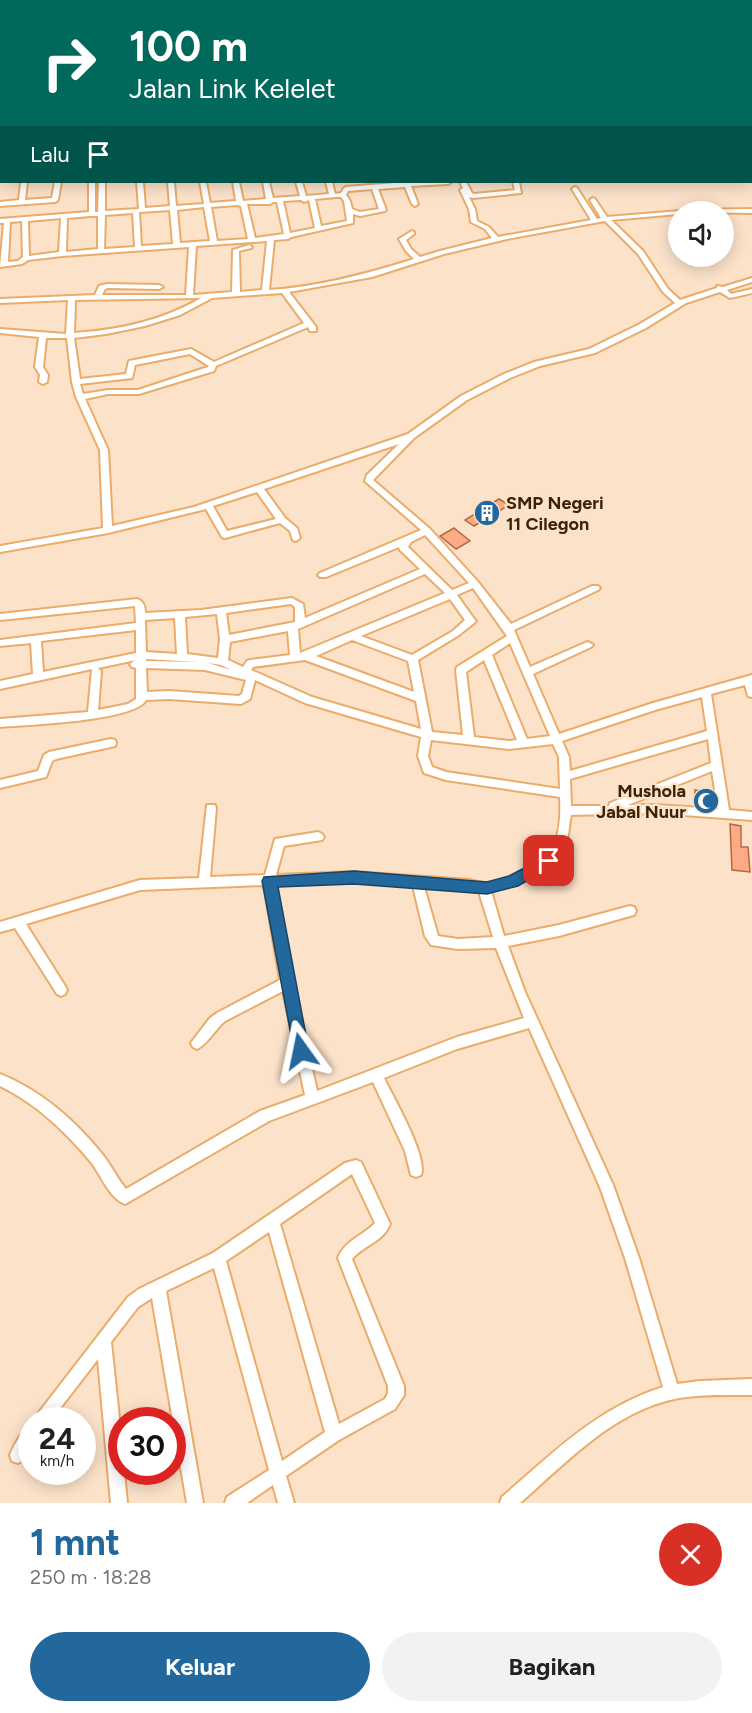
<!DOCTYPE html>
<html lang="id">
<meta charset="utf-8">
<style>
:root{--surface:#fff;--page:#f2f2f2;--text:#202124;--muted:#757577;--accent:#23689c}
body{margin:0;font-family:Figtree,sans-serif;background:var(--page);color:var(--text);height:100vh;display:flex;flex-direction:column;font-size:22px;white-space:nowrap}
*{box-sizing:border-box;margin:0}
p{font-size:20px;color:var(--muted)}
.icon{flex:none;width:33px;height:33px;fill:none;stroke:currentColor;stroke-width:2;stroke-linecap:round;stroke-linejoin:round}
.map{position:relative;height:1503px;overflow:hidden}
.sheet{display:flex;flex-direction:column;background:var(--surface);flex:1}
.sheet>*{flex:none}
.guide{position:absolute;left:0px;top:0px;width:753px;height:183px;box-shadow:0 3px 15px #0003;background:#00695c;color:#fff;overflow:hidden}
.tools{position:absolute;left:668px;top:201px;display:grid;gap:12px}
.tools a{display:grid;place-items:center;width:66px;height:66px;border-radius:50%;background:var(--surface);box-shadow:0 3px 15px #0003;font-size:30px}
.speed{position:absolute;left:18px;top:1407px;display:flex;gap:12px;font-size:30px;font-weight:700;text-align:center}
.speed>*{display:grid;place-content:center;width:78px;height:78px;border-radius:50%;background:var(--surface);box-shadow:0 3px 15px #0003;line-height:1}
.speed small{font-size:15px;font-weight:400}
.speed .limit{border:9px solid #d22;background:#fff;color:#111}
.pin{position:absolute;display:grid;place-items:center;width:51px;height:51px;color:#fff;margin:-26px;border-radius:12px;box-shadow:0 3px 9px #0006}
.me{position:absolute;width:66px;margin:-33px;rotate:348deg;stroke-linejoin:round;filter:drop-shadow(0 0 4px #0008)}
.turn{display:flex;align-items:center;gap:21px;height:126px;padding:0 30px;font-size:27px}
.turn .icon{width:78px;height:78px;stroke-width:2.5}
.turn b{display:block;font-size:42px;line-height:51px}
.then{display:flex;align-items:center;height:57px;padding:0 30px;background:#0003;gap:12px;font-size:22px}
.round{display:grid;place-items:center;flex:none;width:63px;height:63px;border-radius:32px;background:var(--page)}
.headline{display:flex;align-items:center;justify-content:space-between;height:102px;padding:0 30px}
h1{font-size:36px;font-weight:700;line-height:45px;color:var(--accent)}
.primary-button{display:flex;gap:12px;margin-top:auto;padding:12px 30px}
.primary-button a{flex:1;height:69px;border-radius:36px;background:var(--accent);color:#fff;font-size:24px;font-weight:700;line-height:69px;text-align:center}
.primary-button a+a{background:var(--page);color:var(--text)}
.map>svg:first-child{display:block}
.building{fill:#fcab84;stroke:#b36843;stroke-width:1.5}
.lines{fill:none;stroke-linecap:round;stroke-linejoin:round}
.street-casing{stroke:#eaac6b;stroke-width:4}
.street{fill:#fff;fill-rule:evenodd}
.route{fill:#23689c;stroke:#174465;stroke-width:1.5}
.labels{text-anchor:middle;stroke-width:5;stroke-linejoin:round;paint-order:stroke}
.poi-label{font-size:18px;font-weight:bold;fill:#3c2307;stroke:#fce2c9;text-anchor:start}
</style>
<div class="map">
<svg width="752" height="1503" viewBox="0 0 752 1503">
<rect width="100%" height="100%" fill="#fce2c9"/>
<g class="building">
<path d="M499,499L509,505L474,526L465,520Z"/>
<path d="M454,528L470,541L456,549L440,536Z"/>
<path d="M695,790L713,793L715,807L695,805Z"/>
<path d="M730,824L741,826V847H748L750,872L732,870Z"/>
</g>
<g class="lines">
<g class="street-casing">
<g id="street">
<path d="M21,0H25L26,2H20Z"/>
<path d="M66,0H70L65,2Z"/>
<path d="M328,0H332L333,2H328Z"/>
<path d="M429,0H433L434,2H429Z"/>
<path d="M541,0H545L546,2H541Z"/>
<rect x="0" y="5" width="2" height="4"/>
<rect x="0" y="22" width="2" height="4"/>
<rect x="0" y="77" width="2" height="4"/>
<rect x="0" y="127" width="2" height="4"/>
<rect x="0" y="162" width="2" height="4"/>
<path d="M21,182H27L25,200L52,198L55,182H61L58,200L55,202L0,206V202L19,200Z"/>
<path d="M89,182H95V212H98L99,182H105V211L139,209L137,182H143L145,208L170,206L168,182H174L176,206L204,204L200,182H206L210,203L236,201L233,182H239L243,201L266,199L263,182H269L273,198L300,196L296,182H302L306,196L329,194L326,182H332L335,194L341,193L344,188L346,187L407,182H451L448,184L411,186L418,204L415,206L412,204L405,187L378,189L386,210L385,211L360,216L353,214V223L291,237L288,239L274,240L269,290C318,287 367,274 414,259L406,251L399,239L412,231L414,232V234L406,240L411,249L420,257L440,251L492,238L485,229L471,222L469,209L460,190L463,188L460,182H466L472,193L474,194L515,190L513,182H519L521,193L473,198L469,197L475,209L477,221L489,227L498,237L591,220L572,189L575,187L577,188L597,219L601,218L590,200L593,198L595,199L607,217L680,211L678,212V214L611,220L643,251L668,289L680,300L717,288V286L723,287L752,278V282L727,290L731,294L752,289V293L730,298L720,292L686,303L646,328L595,353L540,366L510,378L467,400L414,438L373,480L430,529L478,582L511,624L592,586H598L600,588L598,590L514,630L530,667L585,643L588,642L593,645L591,647L533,674L559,734L653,703L752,675V697L748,696L745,685L711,694L729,810L752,812V820L655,813L571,815C569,824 569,834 566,843C554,874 520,884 491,891L504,936L559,925L630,906L634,907L636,911L634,915L630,916L559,936L508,946L525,992L613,1185L639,1258L677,1384L700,1381L752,1379V1395C728,1395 703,1394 679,1398C614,1410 567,1462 520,1503H500L502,1497C553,1453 597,1408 663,1387L625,1258L600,1187L529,1028L457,1049L384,1078C393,1097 428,1157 421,1175L416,1177L411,1175L405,1151L373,1082L269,1121L125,1204C108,1197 101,1174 90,1161C66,1132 34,1102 0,1086V1074C39,1089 76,1121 102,1154C111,1165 117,1178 126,1189L260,1111L305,1095L283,991L225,1021C215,1029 209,1043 197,1049L193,1047L191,1043L210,1018L217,1013L280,980L264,885L140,890L26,924L65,986L67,990L65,994L61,996L57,994L15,928L0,932V922L140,880L199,878L207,805H215L216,808L210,877L265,875L275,839L318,832L322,834L324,837L322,840L284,846L276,875L354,872L470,880C474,881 479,883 484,883C501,883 540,866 550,852C560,838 561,814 560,797L446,780L424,773L418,756L421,737L305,703L255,680L250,699L241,704L169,699L146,700C136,721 25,725 0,727V719L88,712L92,669L0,689V681L33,674L31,643L0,646V640L136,623L135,606L0,620V614L137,599C144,601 145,607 145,613L201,610L292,598L303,604L305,618L420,569L400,550L399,547L326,577H320L318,575L320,573L421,530L365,481L367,475L399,444L264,489L285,518L297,528L300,538L296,541L293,540L290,531L280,523L225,538L222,537L206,509L108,533L0,552V546L103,528L100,450L76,397L72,382L67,338H46L43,367L48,375L47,382L43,384L39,382L40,375L35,367L39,337L0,333V329L66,334L68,300L0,303V299L95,295L99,286L107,284L159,285L163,287L159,289L108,288L105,289L102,295H186L189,247L62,256L28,260L22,264L0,267L4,223H0V219L89,212ZM372,189L379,209L360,212L352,209L350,201L346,195L348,191ZM336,197H341L344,201L347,221L321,226L315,199ZM301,200L304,202L309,200L315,228L290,233L283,201ZM273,202H277L284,234L255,238L247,204H270ZM237,205L241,206L248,239L217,241L211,207ZM204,207L210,241L180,243L177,210ZM170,210L173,244L141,246L139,212ZM133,213L135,247L104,249L105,215ZM90,216H98V249L66,252L67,218ZM61,218L59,252L29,256L28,221ZM22,221L23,257L18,261L8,262L10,222ZM605,221L638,254L663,292L675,303L640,324L589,349L534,362L504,374L461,396L408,434L194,507L112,526L108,450L85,399L108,394H139L214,371L216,366L308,327L310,331H316V327L289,292L372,277L444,254L507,239ZM267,241L262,290L240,292L239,251L251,248L252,247L249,245L233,250L232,292L193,295L196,246ZM282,293L304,323L214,362L191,349L129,361L126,374L80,379L74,338L106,334L145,326L180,315L212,298ZM201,298C162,321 118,330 74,333L75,300ZM190,354L209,366L208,367L138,390H108L83,394L80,384L132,378L135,365ZM257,492L276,519L227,531L213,506ZM425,535L469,583L452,590L408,547L411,542ZM425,574L445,593L300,653L298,629ZM473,588L507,636L457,667L456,670L463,735L432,732L418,660L459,635L474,623L476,621L474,619L457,595ZM450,599L465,620L453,631L412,655L361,636ZM291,604L295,607V622L229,635L226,613ZM217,614L220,639L218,658L187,654L185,617ZM175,618L177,654L146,652L145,620ZM136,630V653L43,672L41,641ZM288,631L290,655L250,660L247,661L243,667L228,660L230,642ZM352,640L408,661L414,692L316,656ZM510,643L550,736L527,739L492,655ZM146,659L199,662L146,661ZM135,660L130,664L132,667L136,668V699L128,704L98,710L101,671L98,668L136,660ZM305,660L416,701L421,729L312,697L251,670L253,667ZM484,660L517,740L509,741L474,737L466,672ZM208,663L221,665L231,670ZM146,668L205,670L246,680L242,694L239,696L169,691L147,692ZM702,697L707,731L570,771L569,757L562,741L655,710ZM708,739L711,763L610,803L609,806H571L570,779ZM431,740L509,749L553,744L559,757L560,789L446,772L432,767L428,756ZM712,771L718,809L655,805H628ZM354,882L413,886L425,936L431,945L458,949L496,948L524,1018L457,1037L317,1091L293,983L275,885ZM424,887L479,892L493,937L458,939L438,936Z"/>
<path d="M752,209V213L681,212L684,210Z"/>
<path d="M111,739L115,740L116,743L115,746L56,759L52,761L46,777L0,788V780L38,771L44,755L49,752Z"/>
<path d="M356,1160L361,1162L390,1224C383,1242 364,1245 352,1259L404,1386V1395L395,1409L339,1440L286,1476L294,1503H278L273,1485L247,1503H225L227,1497L269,1470L214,1268L166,1291L203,1503H187L152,1298L138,1307L111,1342L122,1446V1472H124L127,1503H111L98,1359L51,1420H35L37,1415L128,1297L139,1289L213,1253L345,1163ZM352,1174L375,1223C363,1236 345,1240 338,1258L388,1386V1393L385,1399L339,1424L280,1224ZM269,1232L325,1432L282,1461L226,1261Z"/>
<path d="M32,1426C32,1441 33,1456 18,1463L12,1461L10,1455C14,1445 22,1430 32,1426Z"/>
</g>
</g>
<use href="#street" class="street"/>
</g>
<path class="route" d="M549,855L554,857L556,861L554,865L518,886L487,894L354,884L278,887L309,1051L307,1056L301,1059L295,1056L262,881L264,877L354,871L487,882L509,876Z"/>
<defs>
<g id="building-disc" transform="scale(1.35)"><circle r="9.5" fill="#23689c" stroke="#fce2c9"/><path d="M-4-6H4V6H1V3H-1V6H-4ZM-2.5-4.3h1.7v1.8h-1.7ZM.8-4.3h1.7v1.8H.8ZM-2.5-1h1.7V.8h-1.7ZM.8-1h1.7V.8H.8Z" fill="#fff"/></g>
<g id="mosque-disc" transform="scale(1.35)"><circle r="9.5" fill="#23689c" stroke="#fce2c9"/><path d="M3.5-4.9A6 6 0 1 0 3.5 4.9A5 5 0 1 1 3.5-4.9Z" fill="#fff"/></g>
</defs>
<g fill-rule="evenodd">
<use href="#building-disc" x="487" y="513"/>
<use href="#mosque-disc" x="706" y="801"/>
</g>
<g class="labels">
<g class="poi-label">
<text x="506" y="509">SMP Negeri<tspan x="506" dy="21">11 Cilegon</tspan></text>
<text x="686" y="797" text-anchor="end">Mushola<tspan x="686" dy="21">Jabal Nuur</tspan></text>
</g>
</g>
</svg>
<div class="tools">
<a><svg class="icon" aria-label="sound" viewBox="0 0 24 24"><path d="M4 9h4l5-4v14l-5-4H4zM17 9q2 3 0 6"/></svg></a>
</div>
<div class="speed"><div>24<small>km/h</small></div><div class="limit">30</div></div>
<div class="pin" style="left:549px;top:861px;background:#d93025"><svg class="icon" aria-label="arrive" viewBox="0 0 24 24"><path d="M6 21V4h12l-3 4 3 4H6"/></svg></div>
<svg class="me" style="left:301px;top:1051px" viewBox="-20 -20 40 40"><path d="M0-17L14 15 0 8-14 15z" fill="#23689c" stroke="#fff" stroke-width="4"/></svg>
<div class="guide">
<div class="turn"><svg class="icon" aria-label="right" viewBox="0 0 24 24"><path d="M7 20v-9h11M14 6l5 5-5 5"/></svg><div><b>100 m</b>Jalan Link Kelelet</div></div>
<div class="then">Lalu<svg class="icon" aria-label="arrive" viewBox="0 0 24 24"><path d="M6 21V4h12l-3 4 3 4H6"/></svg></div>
</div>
</div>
<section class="sheet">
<div class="headline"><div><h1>1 mnt</h1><p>250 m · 18:28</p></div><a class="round" style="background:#d93025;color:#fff"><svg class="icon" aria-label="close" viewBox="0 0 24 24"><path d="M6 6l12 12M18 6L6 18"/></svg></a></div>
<div class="primary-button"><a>Keluar</a><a>Bagikan</a></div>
</section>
